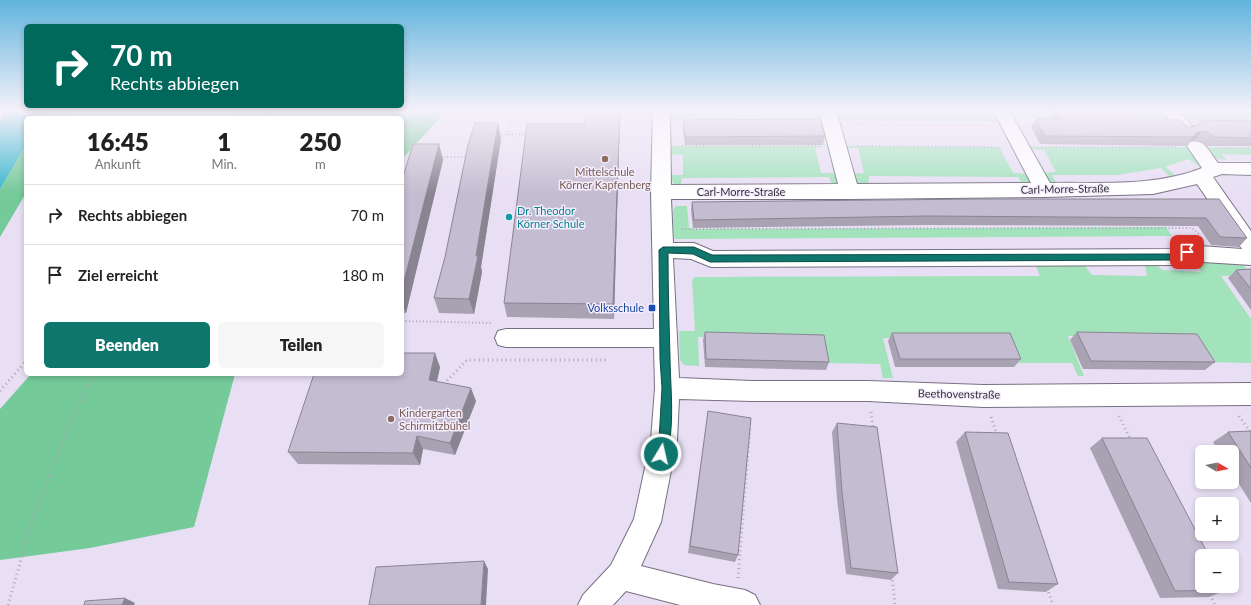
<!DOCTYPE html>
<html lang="de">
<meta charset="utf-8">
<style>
:root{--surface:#fff;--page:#f6f6f6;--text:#222;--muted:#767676;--line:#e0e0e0;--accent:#0f766e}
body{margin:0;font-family:Lato,sans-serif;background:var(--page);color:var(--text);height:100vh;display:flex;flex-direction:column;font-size:15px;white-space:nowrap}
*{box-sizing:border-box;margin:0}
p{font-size:13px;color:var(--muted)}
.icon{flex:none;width:22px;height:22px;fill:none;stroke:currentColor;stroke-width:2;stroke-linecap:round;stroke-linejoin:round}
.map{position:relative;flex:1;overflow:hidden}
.details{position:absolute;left:24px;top:116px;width:380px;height:260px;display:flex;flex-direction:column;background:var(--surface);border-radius:6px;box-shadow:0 2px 6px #0003}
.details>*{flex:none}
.top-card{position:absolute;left:24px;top:24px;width:380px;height:84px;border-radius:6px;box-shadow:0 2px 6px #0003;background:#00695c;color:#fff;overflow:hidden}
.needle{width:26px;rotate:99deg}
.tools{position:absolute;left:1195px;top:445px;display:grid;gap:8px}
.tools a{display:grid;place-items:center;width:44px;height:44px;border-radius:6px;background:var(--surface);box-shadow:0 2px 6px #0003;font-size:20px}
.pin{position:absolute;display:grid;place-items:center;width:34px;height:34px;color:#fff;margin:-17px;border-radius:8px;box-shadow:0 2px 6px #0006}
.me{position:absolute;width:44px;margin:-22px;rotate:9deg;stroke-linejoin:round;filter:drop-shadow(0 0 3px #0008)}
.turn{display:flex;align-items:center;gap:14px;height:84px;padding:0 20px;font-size:18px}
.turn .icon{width:52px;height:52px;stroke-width:2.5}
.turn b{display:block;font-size:28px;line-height:34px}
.eta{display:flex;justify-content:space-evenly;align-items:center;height:68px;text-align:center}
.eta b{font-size:24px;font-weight:800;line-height:28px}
.button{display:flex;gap:8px;margin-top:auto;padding:8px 20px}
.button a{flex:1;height:46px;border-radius:6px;background:var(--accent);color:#fff;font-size:16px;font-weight:800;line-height:46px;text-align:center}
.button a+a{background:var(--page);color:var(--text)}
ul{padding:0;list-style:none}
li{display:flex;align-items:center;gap:12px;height:60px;padding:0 20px;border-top:1px solid var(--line)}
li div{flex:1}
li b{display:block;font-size:15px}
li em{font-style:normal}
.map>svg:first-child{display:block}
.green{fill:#a3e3bc}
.forest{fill:#74ca99}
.water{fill:#37b5cc}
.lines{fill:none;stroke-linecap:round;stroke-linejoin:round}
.minor-casing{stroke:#787082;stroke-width:2}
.path-far1{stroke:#aea7b8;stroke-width:2;stroke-dasharray:1 2.5;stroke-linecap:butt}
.path{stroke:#aea7b8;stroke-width:3;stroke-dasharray:1 3.5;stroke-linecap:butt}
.minor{fill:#fff;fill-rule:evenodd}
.wall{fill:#a9a2b3}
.shaded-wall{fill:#898492}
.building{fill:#c4bcd0;stroke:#898492}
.route{fill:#0f766e;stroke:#0a4d48}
.education-dot{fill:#8d6e63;stroke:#f4edfe;stroke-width:1.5}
.culture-dot{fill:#0f9aa8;stroke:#f4edfe;stroke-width:1.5}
.transit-dot{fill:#1a4fb4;stroke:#f4edfe;stroke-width:1.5}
.labels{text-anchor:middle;stroke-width:3;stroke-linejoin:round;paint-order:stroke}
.education-label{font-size:11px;fill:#785e54;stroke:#f4edfe}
.street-label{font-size:11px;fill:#343139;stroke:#f4edfe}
.culture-label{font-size:11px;fill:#0d838f;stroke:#f4edfe;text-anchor:start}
.transit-label{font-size:11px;fill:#164399;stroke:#f4edfe;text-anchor:end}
</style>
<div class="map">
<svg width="1251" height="605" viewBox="0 0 1251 605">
<rect width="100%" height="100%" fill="#e8dff4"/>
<g class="green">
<path d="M669,110H819L822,123L669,121Z"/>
<path d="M832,110H995L1002,122L834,120Z"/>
<path d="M1007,110H1163L1170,121L1012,118Z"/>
<path d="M1174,110H1251V123L1183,121Z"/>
<path d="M670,146H830L815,148L821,173H834L837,175L838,183L836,186H833L829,177L682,178L680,187L674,184L669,175H683V155L669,154Z"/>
<path d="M841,146L999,147L1013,173L1030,174L1032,179L1029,183L1023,185L1018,177L869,176L868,186C859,186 854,182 848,174L864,173L858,148H843Z"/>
<path d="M1026,147H1193L1202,164L1199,166L1188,159L1165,167L1175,175L1173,177H1170L1161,168L1117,175H1052L1057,184L1049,183L1039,173L1056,172L1044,150L1029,149Z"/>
<path d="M1203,147L1251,148V155L1222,154L1226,160C1216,159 1209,155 1203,147Z"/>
<path d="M676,206H687L689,228L697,229L1166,227L1172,236L675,239L674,236L673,210Z"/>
<path d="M1194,259L1241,262L1251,275L1221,276L1251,319V363L1203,362L1189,339L1068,336L1084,376H1078L1072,363H1017L1006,338H883L893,378H883L880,364L827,363L822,340L698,337L699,366L684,365L680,360L679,331H695L692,280L695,277L1040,276L1035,264L1084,265L1092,275L1147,276L1145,266H1158L1162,270L1201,272Z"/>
</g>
<g class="forest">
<path d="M46,110H71L67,118H41Z"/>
<path d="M237,110H441L440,118L402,159V118H232Z"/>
<path d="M26,145V193L0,237V189Z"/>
<path d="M31,374H235L194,527L90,548L0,560V409Z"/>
</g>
<path class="water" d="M7,110H46L41,118H26V145L0,189V120Z"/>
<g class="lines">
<g class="minor-casing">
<g id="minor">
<path d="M653,110H670L671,185L838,184L819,110H836L857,184L1031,183L993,110H1009L1050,183C1100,182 1155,187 1202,168L1187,146L1190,142C1205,138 1209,152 1218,163H1251V175L1222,174L1213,177L1251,231V265L1187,261L1173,265L711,267L691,259L673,258L679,378L752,381H868L983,385L1251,383V405L983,407L868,401H752L679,399L677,440L661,522L641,566L713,584L745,590L755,595L760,605H680L626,591L613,605H578L583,595L611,565L634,519L651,440L655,388L654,347H506L498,345L495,338L498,331L506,329H654L651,192ZM1197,184L1242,249L1187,245L1173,249L713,251L694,243H673L671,199H850L1044,197L1153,194Z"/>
<path d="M1161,110H1178L1194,128L1191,132L1185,134L1179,132Z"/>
</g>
</g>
<g class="path-far1">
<path d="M220,118L225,110"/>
<path d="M263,118L270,110"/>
<path d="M585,121L586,110"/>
<path d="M852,124L989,126"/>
<path d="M498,135L527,134"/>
<path d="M508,135L513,110"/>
<path d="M682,146H819"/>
<path d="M858,146L1001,147"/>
<path d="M1042,147H1177"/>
<path d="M1220,148H1251"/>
<path d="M440,157H469"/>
<path d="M618,189H641"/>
<path d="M682,229L1192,228L1200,235"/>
<path d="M402,321L491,323"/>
</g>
<g class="path">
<path d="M444,384L467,360H606"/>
<path d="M0,391L26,361"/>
<path d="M871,412L873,429"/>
<path d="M1119,416L1131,440"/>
<path d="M1239,416L1251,433"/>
<path d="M991,417L997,435"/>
<path d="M892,576L895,605"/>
<path d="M738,578L750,426"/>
<path d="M1047,588L1053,605"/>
<path d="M1210,595L1215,605"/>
<path d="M8,605L32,521L72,418L93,374"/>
</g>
<use href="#minor" class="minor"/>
</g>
<g class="wall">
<path d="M620,110L614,319L507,317L504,303L584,124L589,119Z"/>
<path d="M1046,110H1135L1142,120L1185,125L1191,127L1251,121V146H1207L1200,141L1195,140L1189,141L1186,146L1040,144L1031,127L1036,119H1052Z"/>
<path d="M683,120L825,136L823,145H685L683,128Z"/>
<path d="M498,123L501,139L481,267L482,272L474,314L439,313L434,298Z"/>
<path d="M439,144L443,160L406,313H402V180Z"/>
<path d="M1219,199L1247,238L1239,247L1211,245L1198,226L923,225L693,228L691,210L692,202Z"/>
<path d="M1251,269V310L1228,278L1236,270Z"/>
<path d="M705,332L829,362L826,370L705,367L703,340Z"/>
<path d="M1077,332L1215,362L1205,370L1083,369L1070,340Z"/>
<path d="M892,333L1021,359L1014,367H895L888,341Z"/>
<path d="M440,367L437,382L476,401L455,455L423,449L420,465L298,464L288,452Z"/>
<path d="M708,411L738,555L735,562L688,553Z"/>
<path d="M837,423L898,573L891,580L846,574L837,499L832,432Z"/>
<path d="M1251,431V503L1232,473V452H1219L1213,442L1228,432Z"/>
<path d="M965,432L1058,584L1046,592L998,589L956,442Z"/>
<path d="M1102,438L1227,590L1209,597L1160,598L1090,448Z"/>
</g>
<g class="shaded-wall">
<path d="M620,110L614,319L613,304Z"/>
<path d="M498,123L501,139L481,267L482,272L474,314L469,299Z"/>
<path d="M1202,131L1195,140L1189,141L1196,133Z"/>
<path d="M439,144L443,160L406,313L402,303V289Z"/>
<path d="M435,353L440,367L434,394L429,380Z"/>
<path d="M471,388L476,401L455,455L450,443Z"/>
<path d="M417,436L423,449L420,465L413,453Z"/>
<path d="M484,561L488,569L486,605H481Z"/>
<path d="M125,598L135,603L134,605H122Z"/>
</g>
<g class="building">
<path d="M589,110H620L613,304L504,303L527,124H584L585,119H589Z"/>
<path d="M1056,110H1135L1142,120H1181L1185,125L1191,127L1198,125L1202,120L1251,121V138L1215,137L1207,132L1202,131L1196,133L1193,137L1045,136L1036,119H1062Z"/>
<path d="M820,119L825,136L685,137L683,120Z"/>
<path d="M475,123H498L476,256H478L469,299L434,298L445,257L468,145Z"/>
<path d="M413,144H439L402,289V180Z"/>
<path d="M977,199H1219L1247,238L1220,237L1206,218L927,216L694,220L692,202Z"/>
<path d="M1251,269V289L1236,270Z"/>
<path d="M705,332L824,335L829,362L706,359Z"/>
<path d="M1077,332L1197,334L1215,362L1091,361Z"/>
<path d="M892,333H1010L1021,359H900Z"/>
<path d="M402,353H435L429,380L471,388L450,443L417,436L413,453L288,452L314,374H402Z"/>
<path d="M708,411L751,418L738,555L690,546Z"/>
<path d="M837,423L877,427L898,573L851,568L842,492Z"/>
<path d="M1251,431V468L1228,432Z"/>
<path d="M965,432L1008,433L1058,584L1009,582Z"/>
<path d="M1102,438H1147L1209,556H1202V586H1224L1227,590L1175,591Z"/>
<path d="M484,561L481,605H369L376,567Z"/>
<path d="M125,598L122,605H84L85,601Z"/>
</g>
<linearGradient id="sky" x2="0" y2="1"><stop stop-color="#61b4dd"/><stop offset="0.57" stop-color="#f5f1fa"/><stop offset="1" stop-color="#f5f1fa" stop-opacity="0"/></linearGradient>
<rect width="1251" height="194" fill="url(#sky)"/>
<path class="route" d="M663,247H694L712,255L1173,254L1187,249L1191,252L1190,255L1173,260L710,262L693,254L668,253C668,288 669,322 670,357C670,384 676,433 665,457L661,459L657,457L656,454L659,440L662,388L660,359L659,250Z"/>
<g class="education-dot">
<circle cx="605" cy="159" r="4"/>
<circle cx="391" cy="419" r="4"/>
</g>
<circle class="culture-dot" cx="509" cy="217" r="4"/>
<rect class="transit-dot" x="648" y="304" width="8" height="8" rx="2"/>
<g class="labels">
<g class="education-label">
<text x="605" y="176">Mittelschule<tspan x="605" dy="13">Körner Kapfenberg</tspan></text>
<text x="399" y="417" text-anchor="start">Kindergarten<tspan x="399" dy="13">Schirmitzbühel</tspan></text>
</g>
<g class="street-label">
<text transform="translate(1065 189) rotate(-1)" y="4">Carl-Morre-Straße</text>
<text x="741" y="196">Carl-Morre-Straße</text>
<text transform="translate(959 394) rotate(1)" y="4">Beethovenstraße</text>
</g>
<g class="culture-label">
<text x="517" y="215">Dr. Theodor<tspan x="517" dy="13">Körner Schule</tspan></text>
</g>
<g class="transit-label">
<text x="644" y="312">Volksschule</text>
</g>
</g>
</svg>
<div class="tools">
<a><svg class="needle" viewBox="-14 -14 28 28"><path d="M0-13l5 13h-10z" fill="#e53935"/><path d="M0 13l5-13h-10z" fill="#767676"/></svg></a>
<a>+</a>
<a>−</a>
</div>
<div class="pin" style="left:1187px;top:252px;background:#d93025"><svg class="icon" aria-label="arrive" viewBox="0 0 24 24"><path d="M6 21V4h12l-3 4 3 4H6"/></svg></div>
<svg class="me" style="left:661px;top:454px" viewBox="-20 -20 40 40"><circle r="17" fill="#0f766e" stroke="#fff" stroke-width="3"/><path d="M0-11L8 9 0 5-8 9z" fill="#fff"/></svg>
<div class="top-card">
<div class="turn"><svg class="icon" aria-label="right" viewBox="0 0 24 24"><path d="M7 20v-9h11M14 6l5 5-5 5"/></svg><div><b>70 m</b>Rechts abbiegen</div></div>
</div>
<section class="details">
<div class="eta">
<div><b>16:45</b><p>Ankunft</p></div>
<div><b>1</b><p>Min.</p></div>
<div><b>250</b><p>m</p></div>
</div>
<ul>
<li><svg class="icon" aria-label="right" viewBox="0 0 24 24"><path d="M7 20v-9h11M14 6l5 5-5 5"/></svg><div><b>Rechts abbiegen</b></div><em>70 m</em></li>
<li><svg class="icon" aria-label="arrive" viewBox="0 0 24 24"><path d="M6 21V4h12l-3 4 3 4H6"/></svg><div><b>Ziel erreicht</b></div><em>180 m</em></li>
</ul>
<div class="button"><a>Beenden</a><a>Teilen</a></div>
</section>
</div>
